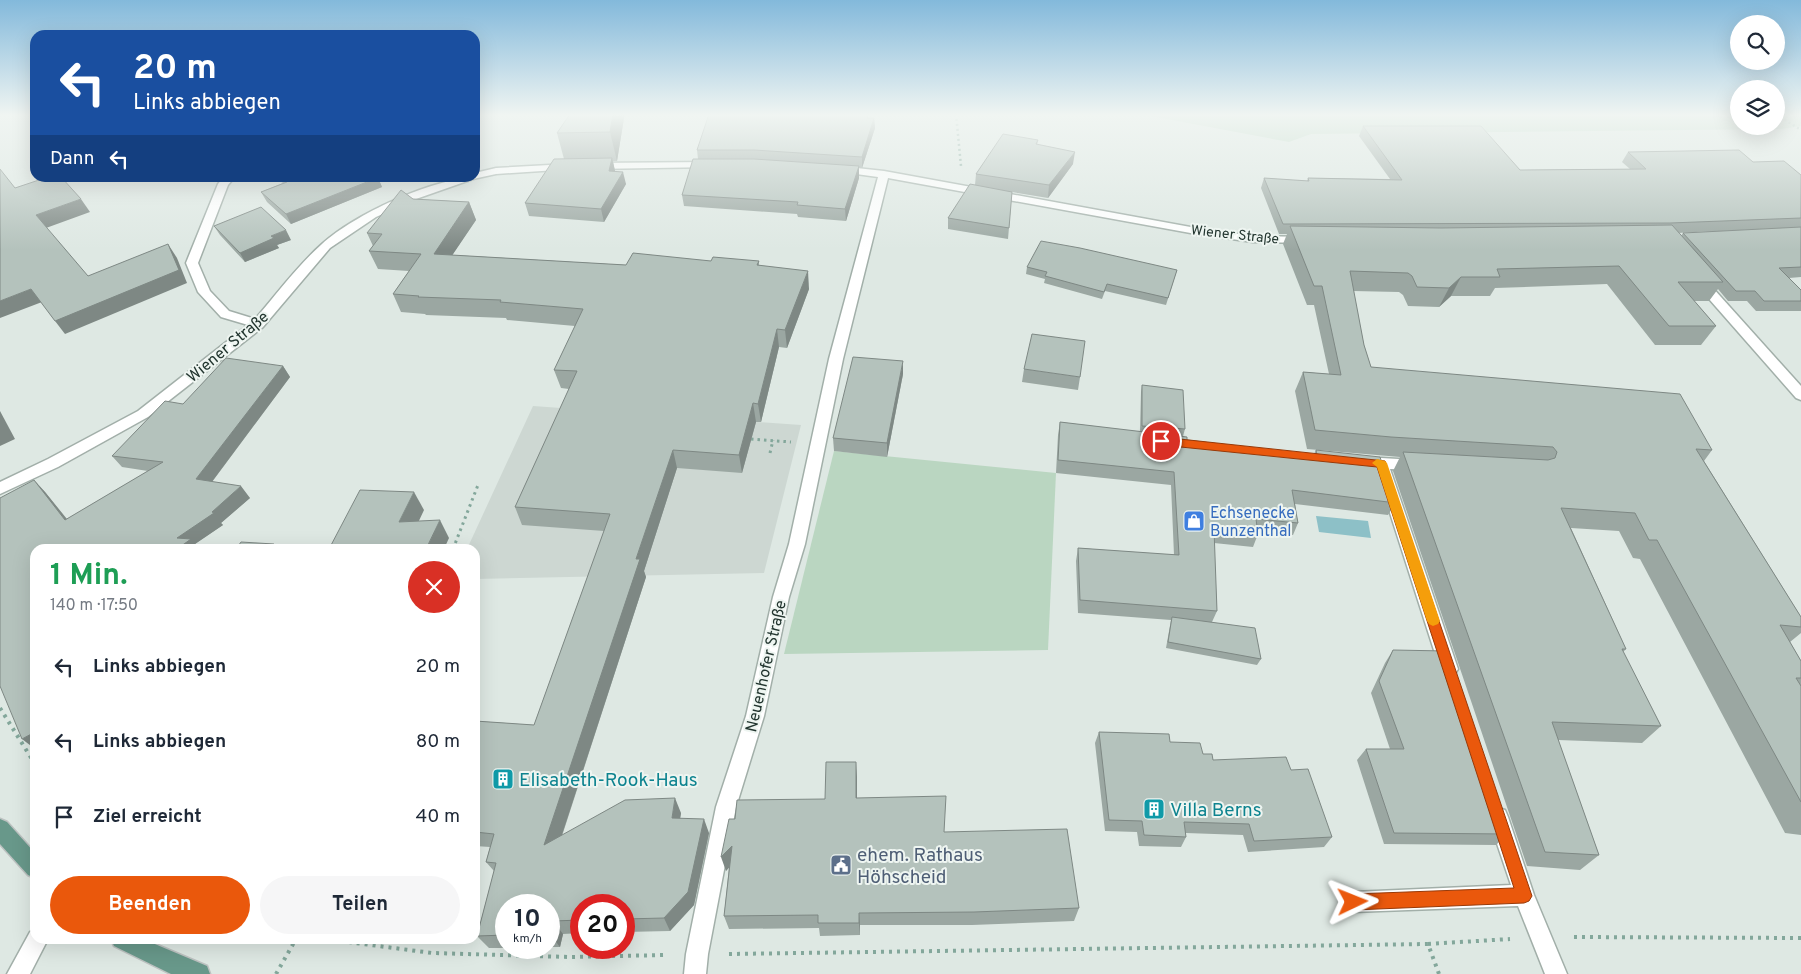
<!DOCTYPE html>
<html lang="de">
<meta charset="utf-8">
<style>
:root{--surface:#fff;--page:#f6f6f7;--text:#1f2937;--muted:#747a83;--accent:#ea580c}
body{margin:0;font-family:Overpass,sans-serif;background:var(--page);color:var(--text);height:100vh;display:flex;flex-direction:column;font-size:19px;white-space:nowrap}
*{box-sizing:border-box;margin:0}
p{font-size:16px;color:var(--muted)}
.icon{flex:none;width:28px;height:28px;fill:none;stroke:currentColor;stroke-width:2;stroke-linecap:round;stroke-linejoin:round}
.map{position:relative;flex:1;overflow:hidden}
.sheet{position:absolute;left:30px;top:544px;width:450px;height:400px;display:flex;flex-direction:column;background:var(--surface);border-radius:15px;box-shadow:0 5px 20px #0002}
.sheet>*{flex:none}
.top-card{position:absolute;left:30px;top:30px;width:450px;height:152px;border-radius:15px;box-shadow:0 5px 20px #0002;background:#1a4fa0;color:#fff;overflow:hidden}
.controls{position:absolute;left:1730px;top:15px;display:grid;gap:10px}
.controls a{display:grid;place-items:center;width:55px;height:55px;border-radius:50%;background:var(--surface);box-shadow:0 5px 20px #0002;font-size:25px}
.speed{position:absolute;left:495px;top:894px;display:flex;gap:10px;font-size:25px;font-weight:700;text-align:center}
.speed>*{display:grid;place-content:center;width:65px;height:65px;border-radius:50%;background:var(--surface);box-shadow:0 5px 20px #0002;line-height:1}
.speed small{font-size:12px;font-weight:400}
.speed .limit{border:8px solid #d22;background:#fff;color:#111}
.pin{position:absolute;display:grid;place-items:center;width:42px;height:42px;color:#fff;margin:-21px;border:2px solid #fff;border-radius:50%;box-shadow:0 1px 5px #0007}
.me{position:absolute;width:55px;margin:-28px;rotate:88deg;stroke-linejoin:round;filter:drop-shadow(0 0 4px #0008)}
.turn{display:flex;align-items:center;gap:18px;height:105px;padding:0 20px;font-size:22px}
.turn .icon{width:65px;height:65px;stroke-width:2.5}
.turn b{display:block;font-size:35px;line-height:42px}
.then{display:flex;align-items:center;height:48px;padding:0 20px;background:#0003;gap:10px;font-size:19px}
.round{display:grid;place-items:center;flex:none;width:52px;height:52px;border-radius:26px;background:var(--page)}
.head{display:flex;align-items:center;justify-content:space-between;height:85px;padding:0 20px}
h1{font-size:30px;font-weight:700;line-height:38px;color:#1e9e55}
.primary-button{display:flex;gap:10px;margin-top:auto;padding:10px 20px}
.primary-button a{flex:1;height:58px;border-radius:30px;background:var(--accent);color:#fff;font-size:20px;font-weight:700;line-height:58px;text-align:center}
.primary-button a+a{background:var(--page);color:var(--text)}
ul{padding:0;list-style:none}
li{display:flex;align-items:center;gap:15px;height:75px;padding:0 20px}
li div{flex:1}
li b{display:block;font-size:19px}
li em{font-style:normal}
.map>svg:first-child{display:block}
.built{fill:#cdd7d2}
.green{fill:#bad6c1}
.water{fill:#8dc0c7}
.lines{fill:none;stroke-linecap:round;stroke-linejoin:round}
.minor-casing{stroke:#a2afa9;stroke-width:3}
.major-casing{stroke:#bdc2c1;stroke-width:3}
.path-far2{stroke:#83a79b;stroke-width:2.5;stroke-dasharray:2 3;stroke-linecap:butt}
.path-far1{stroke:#83a79b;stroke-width:3;stroke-dasharray:2.5 4;stroke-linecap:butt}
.path{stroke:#83a79b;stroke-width:4;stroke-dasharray:3 5;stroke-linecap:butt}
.minor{fill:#fff;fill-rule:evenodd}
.major{fill:#68988a;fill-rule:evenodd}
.wall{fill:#9ba7a2;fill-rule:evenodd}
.shaded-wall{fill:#7e8884}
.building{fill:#b4c2bc;stroke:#7e8884}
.route{fill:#ea580c;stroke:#983908}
.slow{fill:#f59e0b}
.labels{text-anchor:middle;stroke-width:4;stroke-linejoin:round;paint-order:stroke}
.far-street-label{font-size:14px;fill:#22352f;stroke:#eef5f1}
.street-label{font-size:16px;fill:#22352f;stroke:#eef5f1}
.shop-label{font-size:16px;fill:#366cbe;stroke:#eef5f1;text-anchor:start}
.near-culture-label{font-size:19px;fill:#0d838f;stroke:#eef5f1;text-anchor:start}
.near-service-label{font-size:19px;fill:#4e5e75;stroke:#eef5f1;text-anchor:start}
</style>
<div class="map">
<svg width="1801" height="974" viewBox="0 0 1801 974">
<rect width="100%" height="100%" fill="#dee8e3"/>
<path class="built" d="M533,406L801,425L764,573L475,579V549H467Z"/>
<g class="green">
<path d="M1140,114H1739V126H1776V114H1801V126L1782,129L1311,134L1289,142Z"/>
<path d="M834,451L1056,473L1048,650L784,654Z"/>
</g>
<path class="water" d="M1316,516L1368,521L1371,538L1319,532Z"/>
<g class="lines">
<g class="minor-casing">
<g id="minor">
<path d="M710,162L714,163L715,165L714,167L593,169L588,166L593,163Z"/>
<path d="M568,164L572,165L573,167L572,169L496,174L473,179L416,199L376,217L330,248L263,327L148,417L58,467L0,494V482L48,459L138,411L248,325L221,317L198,292L186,263L218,184L223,178H234L228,185L198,263L210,291L229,311L255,319C277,294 297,266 322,244C354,215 432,178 475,178V173L496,168Z"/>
<path d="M838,166L884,171L1196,228L1253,236L1304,237L1310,240L1304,243L1253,242L1196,234L888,178L843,359L805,544L789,597L764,716L736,807L708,954L706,974H684L686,954L716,807L746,716L773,597L789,544L829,359L878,177L834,171L833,169Z"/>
<path d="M1699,276L1703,277L1801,386V400L1796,398L1695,283L1693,280L1695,277Z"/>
<path d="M1381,458L1416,460L1421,461L1423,465L1421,469L1416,470L1390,469L1458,669L1455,674L1449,677L1443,674L1440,669L1374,463L1376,459Z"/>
<path d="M1498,808L1505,810L1508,817L1534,895L1567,974H1545L1518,906L1353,912L1346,909L1343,902L1346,895L1353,892L1511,885L1488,817L1491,810Z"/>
<path d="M35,929V939H48L30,974H7L30,932Z"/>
</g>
</g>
<g class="major-casing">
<g id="major">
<path d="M0,819L7,822L35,853V878L28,875L0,844Z"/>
<path d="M111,939H143L207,966L210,974H171L114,946Z"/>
</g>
</g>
<g class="path-far2">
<path d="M956,114L961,166"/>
<path d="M1776,114L1801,130"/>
</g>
<g class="path-far1">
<path d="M751,439L791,442"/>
<path d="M770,453L773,440"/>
<path d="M453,549L478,485"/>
</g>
<g class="path">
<path d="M0,708L35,764"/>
<path d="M1574,937L1801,938"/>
<path d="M325,939L432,953L569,957L666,955"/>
<path d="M1428,944L1510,939"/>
<path d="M729,954L1428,944L1439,974"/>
<path d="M276,974L296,939"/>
</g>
<use href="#minor" class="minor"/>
<use href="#major" class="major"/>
</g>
<g class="wall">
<path d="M570,114H624V118L617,161H613L615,171L626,184L604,222L529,216L525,203L564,159L557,133Z"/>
<path d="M869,118H874L875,128L862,168H859V178L846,221L798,217L797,214L684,206L682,195L698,159L697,150Z"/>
<path d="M1363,126L1520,170L1630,169L1622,162L1628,152L1753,162L1801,175V277L1789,278L1801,290V311H1756L1747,301H1728L1718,289L1709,301H1694L1716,326L1701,345H1655L1607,284L1495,288L1490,296H1451L1439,307L1408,306L1403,295L1399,292L1353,291L1364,345L1371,367L1712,450L1704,461L1801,617V633L1790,642L1801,661V835L1785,833L1640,559L1633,558L1619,531L1571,528L1626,649L1623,652L1661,726L1642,743L1558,740L1599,855L1580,870L1527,866L1393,471L1400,457L1307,449L1295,391L1303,372L1329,374L1314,305H1307L1283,244L1287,234H1279L1261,188L1264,178L1307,181L1308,178L1390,179L1359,136ZM1714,231L1683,233L1681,236L1678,233Z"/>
<path d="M1038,140L1037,145L1073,164L1048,198L1012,192L1008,239L948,229V218L975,185L976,174Z"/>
<path d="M278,178H378L382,187L291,224L267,202L261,192L283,183L280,181Z"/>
<path d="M413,199L469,202L476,220L452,255L626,265L711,261H759V265L809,289L787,348L779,347L761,422H756L742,473L677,468L644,571L646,577L562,836L681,813L680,818L709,833L694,905L670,931L624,932V905H581V933L563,934L560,947H549V905H506V948H531H489L477,936L494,871L486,862L490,847L475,846V721L534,725L604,531L522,525L515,507L569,389L561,388L554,370L575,326L507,320L506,318L426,315L425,314L401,312L393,294L409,271L378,269L369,251L373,246L367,233Z"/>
<path d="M214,226L291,240L277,245L279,248L245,262L220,235Z"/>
<path d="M1027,267L1177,270L1166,305L1105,291L1102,299L1044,283L1045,279L1026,274Z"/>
<path d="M283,366L290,377L212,482L250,498L221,523L223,525L195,544L199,549H35L34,480L45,492L67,519L148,471L122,467L112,456Z"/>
<path d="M1024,369L1080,377L1078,390L1022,382Z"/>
<path d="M903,374L887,457L834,451L833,438Z"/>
<path d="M1142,385L1185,429L1183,436L1168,435L1187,440L1313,456L1316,450L1396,503L1388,515L1295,504L1298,523L1293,535L1258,532V534L1253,547L1214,543L1217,611L1212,622L1261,659L1257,665L1166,648L1171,620L1078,613L1076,561L1078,548L1174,555L1171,485L1056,473L1058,435L1060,422L1140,432L1141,392Z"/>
<path d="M1393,650L1507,834L1496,845L1384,844L1357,760L1366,749H1390L1371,693L1385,663Z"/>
<path d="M1099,732L1170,742L1203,754L1213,760L1291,770L1332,837L1324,847L1248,852L1243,835L1186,833V837L1181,847L1139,846L1137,832L1105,831L1095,743Z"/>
<path d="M857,777V798L944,832L1079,908L1074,921L972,925H860V935L820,936L819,928L729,929L724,916L729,867L726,871L735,819L825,799Z"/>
</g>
<g class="shaded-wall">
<path d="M613,114H624V118L617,161L610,132Z"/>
<path d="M874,118L875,128L862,168V157Z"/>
<path d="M1075,152L1073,164L1048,198L1049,185Z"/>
<path d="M612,158L615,171L612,184L609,171Z"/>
<path d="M859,166V178L846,221L845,209Z"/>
<path d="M623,172L626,184L604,222L601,209Z"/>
<path d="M378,178L382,187L291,224L286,214Z"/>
<path d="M81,199L90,212L46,228L36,215Z"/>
<path d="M469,202L476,220L441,272L434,254Z"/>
<path d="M286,230L291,240L277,245L279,248L245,262L240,253L271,236Z"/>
<path d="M168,244L177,258L187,283L65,334L55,321Z"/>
<path d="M808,271L809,289L787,348L785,330Z"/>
<path d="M1461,277L1451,296L1439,307L1449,288Z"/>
<path d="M31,289L42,302L0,318V301Z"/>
<path d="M777,329L779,347L761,422L758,404Z"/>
<path d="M903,361V374L887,457V443Z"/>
<path d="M283,366L290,377L205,491L196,479Z"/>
<path d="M753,403L756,422L742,473L739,455Z"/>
<path d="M0,411L15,439L0,446Z"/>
<path d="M673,450L677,468L644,571L646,577L554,859L544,845L636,559Z"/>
<path d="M34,480L45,492L77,532L65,520Z"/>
<path d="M241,486L250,498L221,523L223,525L195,544L199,549H177V538L212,512Z"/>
<path d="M414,492L424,510L410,540L399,522Z"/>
<path d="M440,520L449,538L444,549H426Z"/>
<path d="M274,544L278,549H271Z"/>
<path d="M35,732V749L22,739Z"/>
<path d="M856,762L857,777V813L856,798Z"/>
<path d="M675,798L681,813L678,833L672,818Z"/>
<path d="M704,819L709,833L694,905L670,931L664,918Z"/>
<path d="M732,846L736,860L726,871L721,857Z"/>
<path d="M859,913L860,925V935L859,923Z"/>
<path d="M553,921L563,934L560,947L550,934Z"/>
</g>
<g class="building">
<path d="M570,114H613L610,132L557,133Z"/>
<path d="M709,114H868L867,118H874L862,157L754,150H697Z"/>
<path d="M1363,126H1481L1520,170L1646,169L1628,152L1739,150L1753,162L1784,161L1801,175V218L1670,223L1283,224L1264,178L1309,181L1308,178L1402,180Z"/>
<path d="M1003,134L1038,140L1036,144L1075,152L1049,185L976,174Z"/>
<path d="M612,158L609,171L623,172L601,209L525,203L554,159Z"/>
<path d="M693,159H754L859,166L845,209L797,205L798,202L682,195Z"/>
<path d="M0,169L15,188L45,178H62L81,199L36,215L88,276L168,244L179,270L55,321L31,289L0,301Z"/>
<path d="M283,178H377L286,214L261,192L287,182Z"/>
<path d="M970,184L1012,192L1009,228L948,218Z"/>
<path d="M401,190L413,199L469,202L434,254L626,265L633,253L711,261L713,257L759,261L757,265L808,271L785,330L777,329L758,404L753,403L739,455L673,450L636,559H640L544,845L625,800L675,798L672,818L704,819L688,892L664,918L624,919V905H581V920L553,921L550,934H549V905H506V935L477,936L496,863L486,862L494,834L475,832V721L534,725L610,514L515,507L577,371L554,370L583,309L500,302L501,300L418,297L419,296L393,294L421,254L369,251L382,234L367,233Z"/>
<path d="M261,207L286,230L271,236L274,238L240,253L214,226Z"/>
<path d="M1672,225L1723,282H1678L1716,326H1669L1619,266L1497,269L1500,277H1461L1449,288L1417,287L1412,276L1408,273L1350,271L1364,345L1371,367L1680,394L1712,450L1696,449L1801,617V627L1780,625L1801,661V678H1796L1801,686V802L1657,540H1649L1635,513L1561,508L1626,649H1622L1661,726L1552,722L1599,855L1545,852L1403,452L1548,460L1555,458L1557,452L1553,447L1391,437L1315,430L1303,372L1341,375L1322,286H1314L1290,226L1441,228Z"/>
<path d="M1801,227V267L1779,268L1801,290V301H1764L1755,291H1736L1683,233Z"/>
<path d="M1041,241L1080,248L1177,270L1168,298L1107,284L1104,292L1045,276L1047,272L1027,267Z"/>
<path d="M1032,334L1085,341L1080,377L1024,369Z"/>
<path d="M853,357L903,361L887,443L833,438Z"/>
<path d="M226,358L283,366L196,479L241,486L212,512L214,513L177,538L191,539L177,549H35V732L22,739L0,686V498L34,480L65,520L163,462L112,456L165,401L183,404Z"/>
<path d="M1142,385L1183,390L1185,429L1142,426Z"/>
<path d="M1060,422L1187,437V440L1317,456L1316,450L1380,457L1396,503L1292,490L1298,523L1256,519L1258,534L1214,529L1217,611L1080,600L1078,548L1179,555L1174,472L1058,460Z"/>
<path d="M360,490L414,492L399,522L440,520L426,549H329Z"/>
<path d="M241,542L274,544L271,549H236Z"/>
<path d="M1172,617L1255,628L1261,659L1168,642Z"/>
<path d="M1393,650L1446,651L1507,834L1394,833L1366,749H1404L1379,681Z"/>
<path d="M1099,732L1169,734L1170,742L1200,743L1203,754H1212L1213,760L1286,757L1291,770L1308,769L1332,837L1254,841L1249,824L1184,822L1186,837L1144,835L1142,821L1109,820Z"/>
<path d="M826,762H856V798L946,796L944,832L1067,829L1079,908L974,912L859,913V923H818V915L724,916L732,846L721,857L729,819H735L737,800L825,799Z"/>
</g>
<linearGradient id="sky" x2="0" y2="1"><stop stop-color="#83b9db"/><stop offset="0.46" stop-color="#f0f5f2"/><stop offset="1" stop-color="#f0f5f2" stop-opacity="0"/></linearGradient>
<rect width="1801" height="250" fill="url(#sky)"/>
<path class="route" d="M1161,437L1385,461L1532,896L1529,901L1524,903L1353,910L1347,908L1345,902L1347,897L1353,894L1514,888L1377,467L1161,445L1155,441Z"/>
<path class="slow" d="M1377,459L1385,461L1387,463L1440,621L1438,624L1433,626L1429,624L1427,621L1377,467L1372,463Z"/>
<defs>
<g id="shop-square" transform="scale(1.125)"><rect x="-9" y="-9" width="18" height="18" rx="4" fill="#3f7fe0" stroke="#eef5f1"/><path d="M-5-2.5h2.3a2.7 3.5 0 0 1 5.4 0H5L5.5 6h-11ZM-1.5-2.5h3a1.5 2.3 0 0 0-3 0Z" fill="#fff"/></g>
<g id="building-square" transform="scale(1.125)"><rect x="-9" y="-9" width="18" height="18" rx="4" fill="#0f9aa8" stroke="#eef5f1"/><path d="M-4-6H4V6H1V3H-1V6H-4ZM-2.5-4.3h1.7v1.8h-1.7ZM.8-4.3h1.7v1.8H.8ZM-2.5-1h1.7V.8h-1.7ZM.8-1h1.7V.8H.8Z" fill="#fff"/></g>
<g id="civic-square" transform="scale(1.125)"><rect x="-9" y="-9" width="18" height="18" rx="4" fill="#5c6f8a" stroke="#eef5f1"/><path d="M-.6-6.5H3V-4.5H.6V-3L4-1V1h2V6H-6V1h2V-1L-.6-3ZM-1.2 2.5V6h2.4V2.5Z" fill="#fff"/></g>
</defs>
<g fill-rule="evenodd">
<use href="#shop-square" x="1194" y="521"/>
<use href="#building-square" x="503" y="779"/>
<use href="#building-square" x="1154" y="809"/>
<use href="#civic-square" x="841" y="865"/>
</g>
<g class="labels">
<g class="far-street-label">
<text transform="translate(1235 234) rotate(6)" y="5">Wiener Straße</text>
</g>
<g class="street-label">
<text transform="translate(227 346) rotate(-40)" y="6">Wiener Straße</text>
<text transform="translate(765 666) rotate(-77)" y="6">Neuenhofer Straße</text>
</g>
<g class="shop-label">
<text x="1210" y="518">Echsenecke<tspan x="1210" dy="18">Bunzenthal</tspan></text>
</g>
<g class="near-culture-label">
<text x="519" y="786">Elisabeth-Rook-Haus</text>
<text x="1170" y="816">Villa Berns</text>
</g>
<g class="near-service-label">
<text x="857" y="861">ehem. Rathaus<tspan x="857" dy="22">Höhscheid</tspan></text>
</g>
</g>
</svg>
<div class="controls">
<a><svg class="icon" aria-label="search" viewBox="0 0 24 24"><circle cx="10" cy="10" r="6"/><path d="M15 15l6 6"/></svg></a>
<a><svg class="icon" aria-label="layers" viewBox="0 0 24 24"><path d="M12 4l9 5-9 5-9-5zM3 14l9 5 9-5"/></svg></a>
</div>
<div class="speed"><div>10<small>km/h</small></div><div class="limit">20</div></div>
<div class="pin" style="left:1161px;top:441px;background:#d93025"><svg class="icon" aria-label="arrive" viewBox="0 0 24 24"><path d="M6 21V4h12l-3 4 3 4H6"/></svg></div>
<svg class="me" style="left:1353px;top:902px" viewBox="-20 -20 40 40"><path d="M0-17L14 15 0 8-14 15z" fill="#ea580c" stroke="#fff" stroke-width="4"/></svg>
<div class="top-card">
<div class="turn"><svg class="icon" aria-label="left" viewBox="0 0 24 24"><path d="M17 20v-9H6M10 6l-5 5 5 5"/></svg><div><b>20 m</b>Links abbiegen</div></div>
<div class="then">Dann<svg class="icon" aria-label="left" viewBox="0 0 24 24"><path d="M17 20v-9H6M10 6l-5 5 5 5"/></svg></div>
</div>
<section class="sheet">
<div class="head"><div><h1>1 Min.</h1><p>140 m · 17:50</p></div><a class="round" style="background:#d93025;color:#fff"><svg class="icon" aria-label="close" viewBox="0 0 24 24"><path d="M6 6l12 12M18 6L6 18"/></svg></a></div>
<ul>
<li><svg class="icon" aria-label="left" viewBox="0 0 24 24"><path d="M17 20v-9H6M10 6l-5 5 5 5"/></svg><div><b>Links abbiegen</b></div><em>20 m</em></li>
<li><svg class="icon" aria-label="left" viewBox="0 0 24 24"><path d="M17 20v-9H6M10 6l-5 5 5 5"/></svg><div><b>Links abbiegen</b></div><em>80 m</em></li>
<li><svg class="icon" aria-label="arrive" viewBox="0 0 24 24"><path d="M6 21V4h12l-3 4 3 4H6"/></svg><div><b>Ziel erreicht</b></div><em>40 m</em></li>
</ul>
<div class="primary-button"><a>Beenden</a><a>Teilen</a></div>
</section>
</div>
